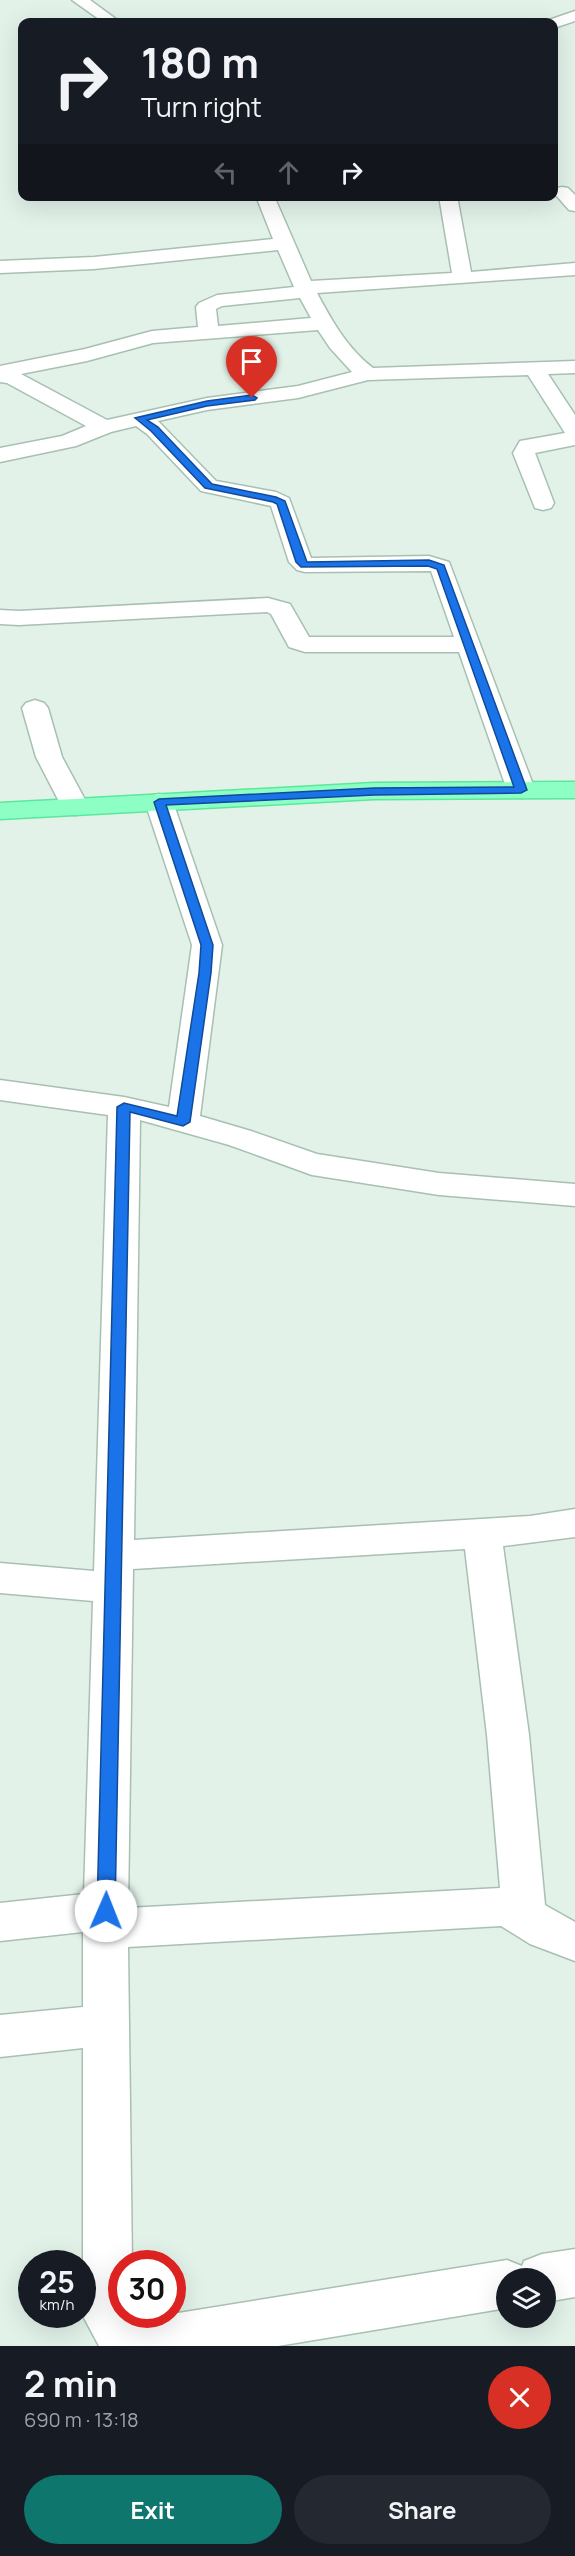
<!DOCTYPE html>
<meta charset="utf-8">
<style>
:root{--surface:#171b24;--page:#242831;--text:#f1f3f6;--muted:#9ea1a6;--accent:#0f766e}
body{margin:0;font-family:Manrope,sans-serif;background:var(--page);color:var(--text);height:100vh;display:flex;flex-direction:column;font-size:22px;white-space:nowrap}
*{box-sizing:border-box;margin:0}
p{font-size:20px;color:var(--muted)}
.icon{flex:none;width:33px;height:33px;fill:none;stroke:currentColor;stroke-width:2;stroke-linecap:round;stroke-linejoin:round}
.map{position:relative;height:2346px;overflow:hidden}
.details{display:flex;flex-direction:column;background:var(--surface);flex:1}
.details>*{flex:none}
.guide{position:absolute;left:18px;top:18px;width:540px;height:183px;border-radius:12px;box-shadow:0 6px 24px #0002;background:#171b24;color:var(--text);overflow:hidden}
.controls{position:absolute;left:496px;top:2268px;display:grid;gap:12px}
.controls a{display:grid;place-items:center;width:60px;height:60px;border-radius:50%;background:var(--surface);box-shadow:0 6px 24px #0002;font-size:30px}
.speed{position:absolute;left:18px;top:2250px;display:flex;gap:12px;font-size:30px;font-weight:700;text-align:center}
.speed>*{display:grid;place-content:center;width:78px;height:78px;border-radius:50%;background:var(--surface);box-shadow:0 6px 24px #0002;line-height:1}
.speed small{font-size:15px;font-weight:400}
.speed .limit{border:9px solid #d22;background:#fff;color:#111}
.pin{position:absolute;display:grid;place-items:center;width:51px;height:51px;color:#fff;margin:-62px -26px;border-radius:50% 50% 50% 0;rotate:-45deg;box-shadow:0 0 6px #0007}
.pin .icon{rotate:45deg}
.me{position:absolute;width:66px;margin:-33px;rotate:1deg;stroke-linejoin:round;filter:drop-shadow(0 0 4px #0008)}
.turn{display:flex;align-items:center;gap:21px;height:126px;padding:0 24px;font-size:27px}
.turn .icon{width:78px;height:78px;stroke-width:2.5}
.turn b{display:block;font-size:42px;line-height:51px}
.lanes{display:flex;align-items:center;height:57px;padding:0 24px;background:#0003;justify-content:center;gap:30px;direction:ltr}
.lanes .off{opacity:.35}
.round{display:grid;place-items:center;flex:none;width:63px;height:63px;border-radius:32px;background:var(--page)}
.head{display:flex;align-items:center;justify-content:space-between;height:102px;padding:0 24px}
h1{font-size:36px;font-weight:700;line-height:45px}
.button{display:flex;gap:12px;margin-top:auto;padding:12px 24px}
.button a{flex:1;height:69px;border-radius:36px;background:var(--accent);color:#fff;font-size:24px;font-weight:700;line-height:69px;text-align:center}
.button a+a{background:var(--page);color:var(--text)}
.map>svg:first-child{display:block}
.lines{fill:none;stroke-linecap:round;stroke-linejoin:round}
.street-casing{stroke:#a7c0b2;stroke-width:3}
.primary-casing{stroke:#5ae89c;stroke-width:3}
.street{fill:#fff;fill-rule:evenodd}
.primary{fill:#8effc4;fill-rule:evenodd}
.route{fill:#1a73e8;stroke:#114b97;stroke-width:1.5}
</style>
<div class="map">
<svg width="575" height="2346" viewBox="0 0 575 2346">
<rect width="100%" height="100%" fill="#e2f2e9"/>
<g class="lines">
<g class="street-casing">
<g id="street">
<path d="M72,0H90L120,22H103Z"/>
<path d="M575,11V21L554,28V22H547L549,20Z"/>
<path d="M562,187L568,188L575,195V211L569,210L554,193L556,188Z"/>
<path d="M256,196H274L311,281L452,273L439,196H457L471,272L575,263V275L317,293C332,321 347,348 373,368L575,361V373L548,374L575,415V445L535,453L554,503L551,508L543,510L535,508L513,453L520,441L565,433L528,375L368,380L298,398L207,410L158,421L216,481L276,492L289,498L311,558L429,556L449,562L535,790L531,796L521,798L511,796L507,790L459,652H305L289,647L271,614L267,612L19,625L0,624V610L19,611L268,598L290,604L309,637H454L431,571L305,572L297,570L289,562L271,506L201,491L147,434L136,426L111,432L76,446L0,462V448L62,436L86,426L7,383L0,382V366L85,349L152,331L198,327L196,307L199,303L217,295L294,287L278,250L94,269L0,273V261L94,257L273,239ZM300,298L311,318L218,326L216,309L222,306ZM318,330L330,348L352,372L298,386L207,398L107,420L21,374L87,361L153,343Z"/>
<path d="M35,700L44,703L48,708L62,757L89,807L85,813L75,815L65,813L36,757L22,708L26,703Z"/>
<path d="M159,794L169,796L173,802L222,945L200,1116L251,1131L317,1154L439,1173L575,1184V1206L439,1195L312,1175L229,1145L140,1120L134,1540L530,1516L575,1509V1537L503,1546L529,1735L545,1905L575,1922V1961L530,1944L501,1926L128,1947L132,2264H122V2314H137L143,2318L172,2314L507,2260L522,2266L524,2261L542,2254L575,2249V2297L546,2302V2278H507V2308L278,2346H99L83,2316V2048L0,2057V2015L83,2007V1932L0,1941V1903L84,1894L93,1601L0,1593V1563L94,1571L108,1115L0,1100V1080L124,1097L169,1107L192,945L145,802L149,796ZM465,1549L487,1735L500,1888L128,1908L133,1569Z"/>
</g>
</g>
<g class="primary-casing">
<path id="primary" d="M575,782V798L374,799L0,819V803L374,783Z"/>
</g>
<use href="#street" class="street"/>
<use href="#primary" class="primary"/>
</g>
<path class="route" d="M252,395L257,398L255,400L207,406L147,420L158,427L212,484L276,497L285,501L307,562L429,560L444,565L527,790L521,793L374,795L166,805L213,945L211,973L190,1122L183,1126L130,1112L115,1911L112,1916L106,1918L99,1916L97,1911L117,1107L124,1103L177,1116L199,973L201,945L154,802L159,799L374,788L514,787L437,569L428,566L301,567L296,562L277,504L273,502L205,488L151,431L135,418L207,401Z"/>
</svg>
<div class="controls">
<a><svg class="icon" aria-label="layers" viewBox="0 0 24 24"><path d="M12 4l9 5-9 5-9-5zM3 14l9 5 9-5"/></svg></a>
</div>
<div class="speed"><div>25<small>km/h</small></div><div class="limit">30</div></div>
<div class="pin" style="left:252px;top:398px;background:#d93025"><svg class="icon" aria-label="arrive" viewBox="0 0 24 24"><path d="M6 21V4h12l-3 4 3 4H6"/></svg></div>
<svg class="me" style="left:106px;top:1911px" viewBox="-20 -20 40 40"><circle r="19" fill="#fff"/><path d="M0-13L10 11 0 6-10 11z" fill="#1a73e8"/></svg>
<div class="guide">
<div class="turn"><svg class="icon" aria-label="right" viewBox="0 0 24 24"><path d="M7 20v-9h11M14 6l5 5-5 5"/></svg><div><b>180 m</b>Turn right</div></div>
<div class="lanes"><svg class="icon off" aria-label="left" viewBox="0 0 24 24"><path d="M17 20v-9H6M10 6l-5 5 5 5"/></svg><svg class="icon off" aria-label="ahead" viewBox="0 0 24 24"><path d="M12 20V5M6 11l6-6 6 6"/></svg><svg class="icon" aria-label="right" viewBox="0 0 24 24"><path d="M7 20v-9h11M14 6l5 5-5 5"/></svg></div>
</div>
</div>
<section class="details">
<div class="head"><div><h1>2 min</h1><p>690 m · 13:18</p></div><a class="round" style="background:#d93025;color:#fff"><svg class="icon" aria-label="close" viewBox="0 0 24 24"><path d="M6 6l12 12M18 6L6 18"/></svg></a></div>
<div class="button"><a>Exit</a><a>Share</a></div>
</section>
